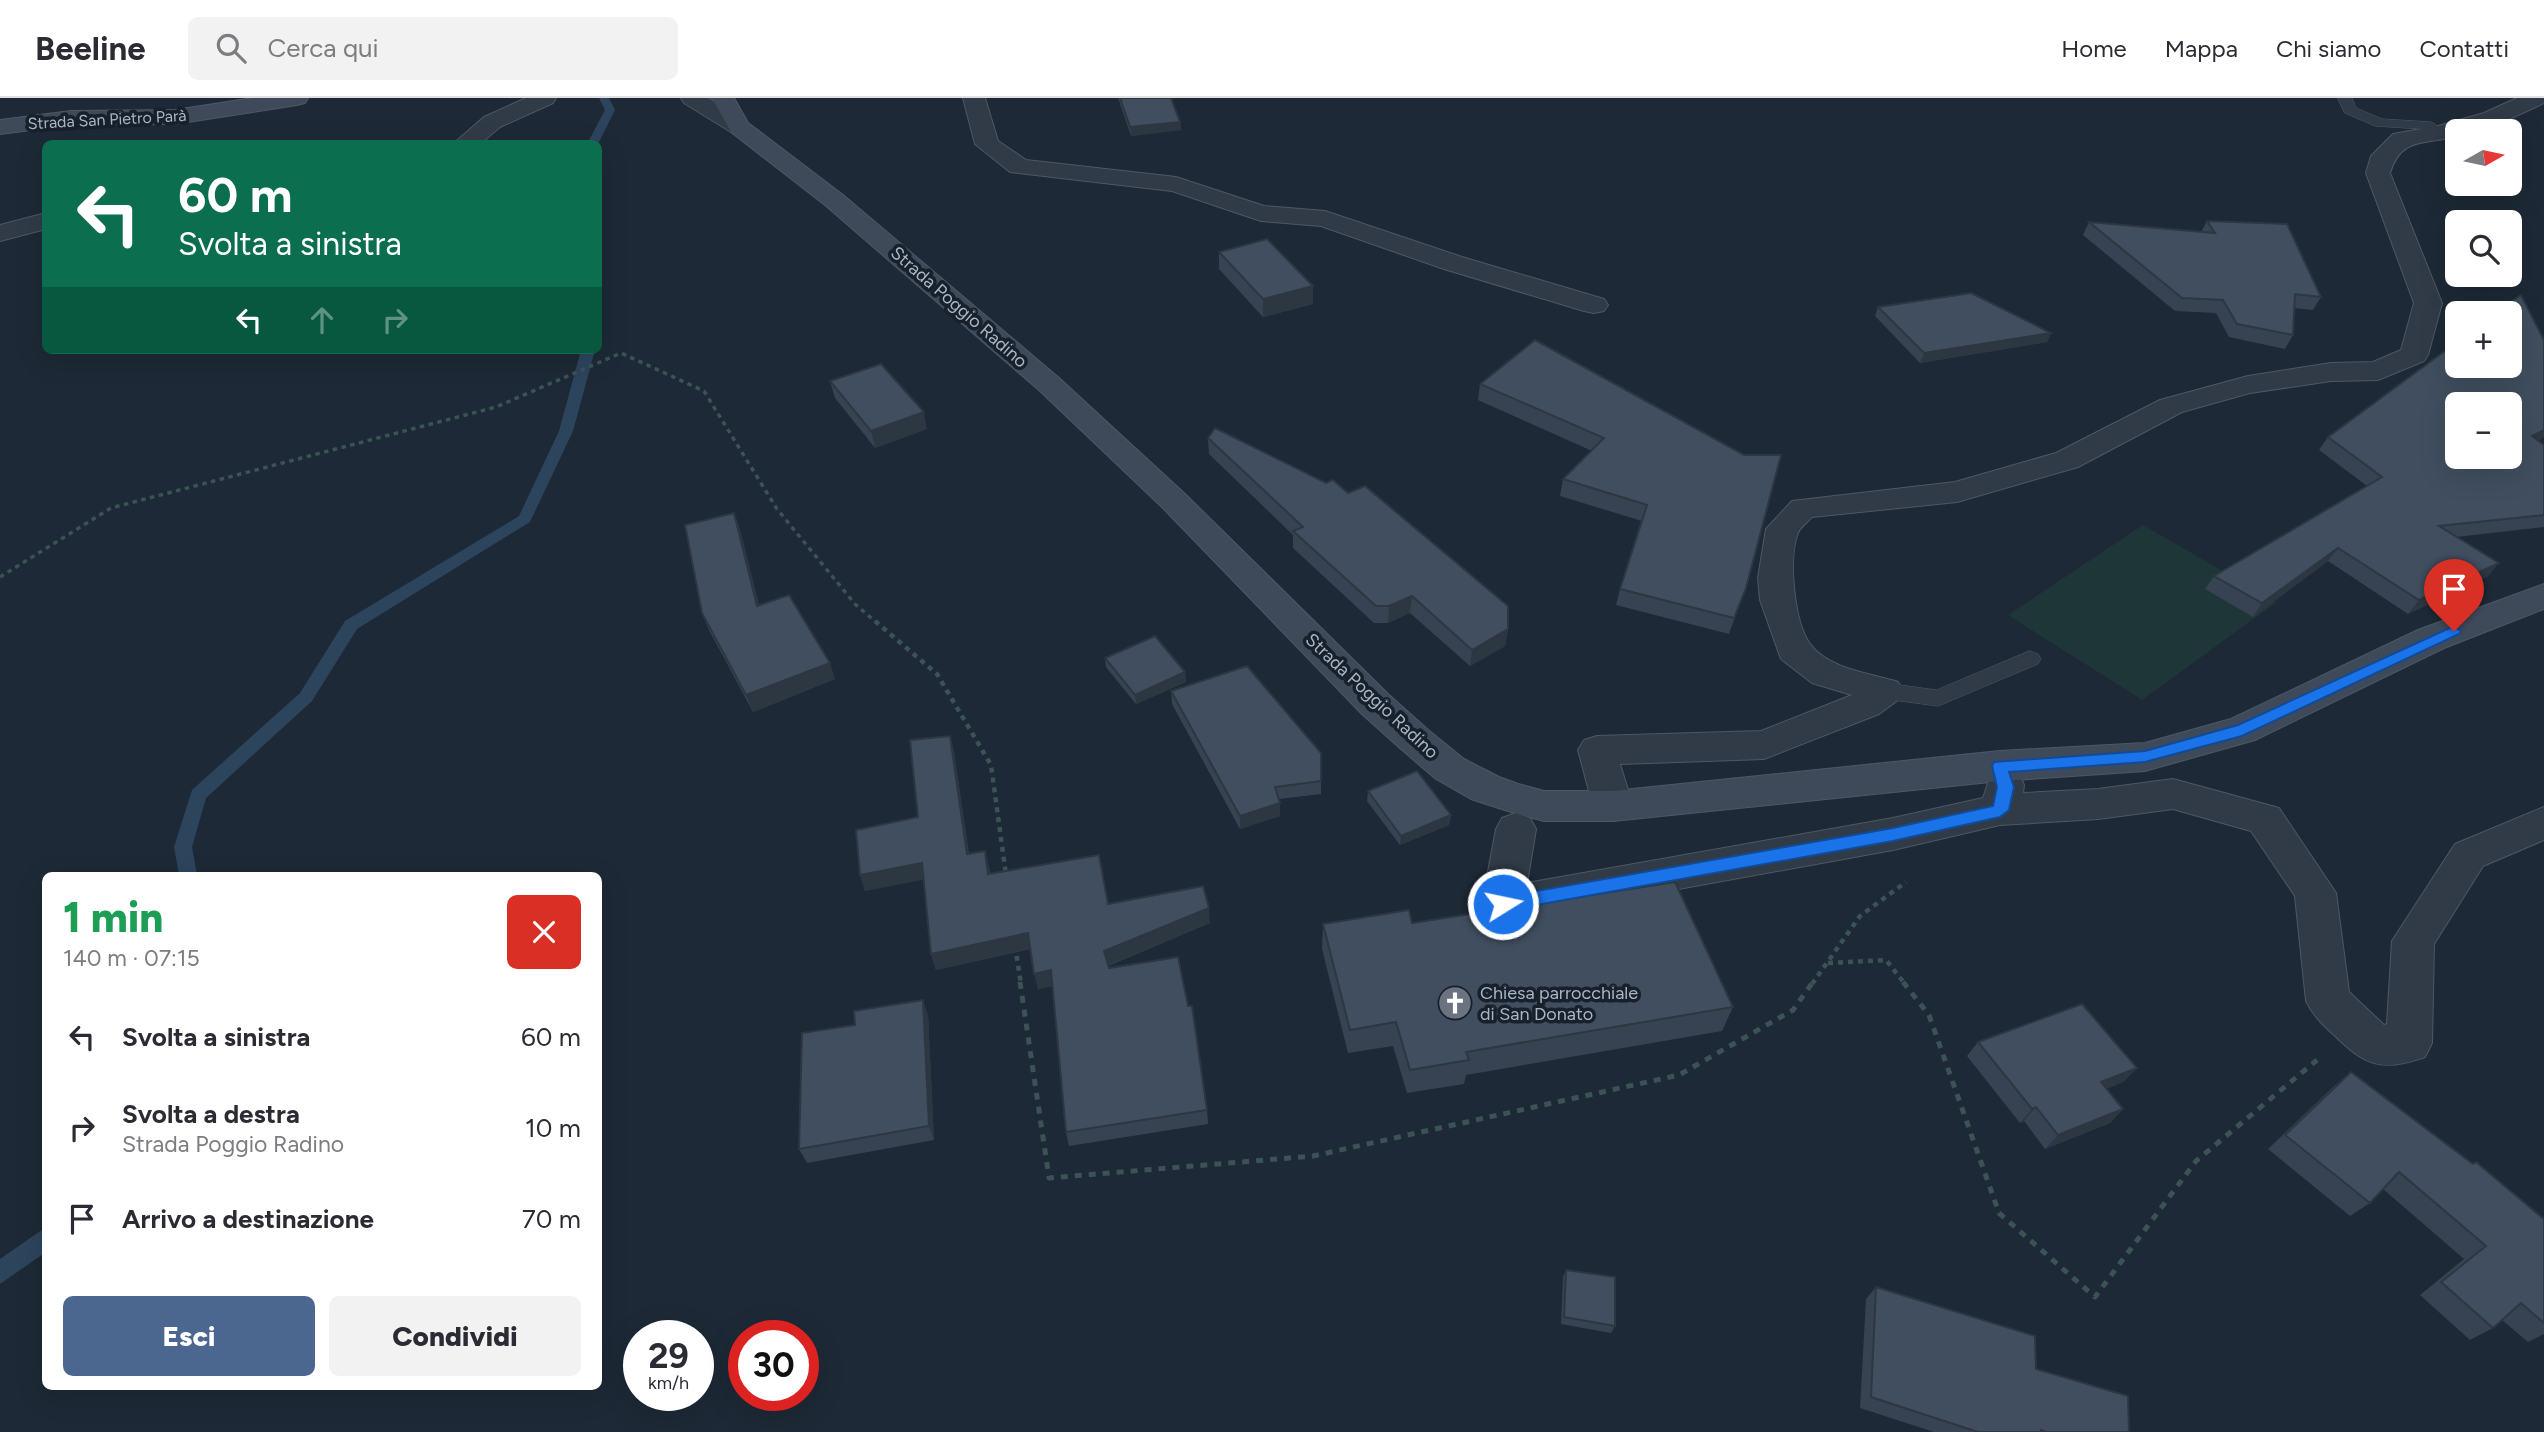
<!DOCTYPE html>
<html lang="it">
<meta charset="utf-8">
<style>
:root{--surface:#fff;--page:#f2f2f3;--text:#2b2b33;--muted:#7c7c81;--line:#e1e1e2;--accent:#4c678f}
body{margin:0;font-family:Figtree,sans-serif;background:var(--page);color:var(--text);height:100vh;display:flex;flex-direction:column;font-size:26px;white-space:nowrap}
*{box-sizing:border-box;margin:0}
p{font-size:23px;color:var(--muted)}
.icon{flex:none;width:38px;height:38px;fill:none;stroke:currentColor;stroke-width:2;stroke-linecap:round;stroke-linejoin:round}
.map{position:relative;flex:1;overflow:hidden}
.side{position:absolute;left:42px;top:774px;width:560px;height:518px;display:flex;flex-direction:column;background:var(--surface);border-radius:10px;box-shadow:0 7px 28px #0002}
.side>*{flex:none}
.guide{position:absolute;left:42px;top:42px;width:560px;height:214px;border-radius:10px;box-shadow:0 7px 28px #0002;background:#0b6e4f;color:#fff;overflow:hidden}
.needle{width:46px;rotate:81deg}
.controls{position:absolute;left:2445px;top:21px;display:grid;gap:14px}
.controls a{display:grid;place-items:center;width:77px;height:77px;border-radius:10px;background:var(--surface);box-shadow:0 7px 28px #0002;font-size:35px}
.speed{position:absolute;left:623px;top:1222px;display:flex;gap:14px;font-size:35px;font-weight:700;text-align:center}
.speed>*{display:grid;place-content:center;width:91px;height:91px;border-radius:50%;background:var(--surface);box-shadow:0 7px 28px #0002;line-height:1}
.speed small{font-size:18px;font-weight:400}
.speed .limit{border:10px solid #d22;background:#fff;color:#111}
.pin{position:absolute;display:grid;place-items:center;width:60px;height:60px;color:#fff;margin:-72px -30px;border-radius:50% 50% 50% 0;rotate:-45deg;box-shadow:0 0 7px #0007}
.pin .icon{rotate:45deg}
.me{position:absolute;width:77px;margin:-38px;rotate:80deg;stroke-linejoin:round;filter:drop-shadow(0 0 5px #0008)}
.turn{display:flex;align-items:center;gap:24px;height:147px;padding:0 21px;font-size:32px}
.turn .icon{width:91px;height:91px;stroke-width:2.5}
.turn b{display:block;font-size:49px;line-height:60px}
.lanes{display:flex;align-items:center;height:66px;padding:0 21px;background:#0003;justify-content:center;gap:35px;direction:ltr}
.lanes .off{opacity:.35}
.round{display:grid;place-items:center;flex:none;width:74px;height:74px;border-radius:10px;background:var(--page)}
.headline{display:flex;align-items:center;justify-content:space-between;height:119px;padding:0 21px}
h1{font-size:42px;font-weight:800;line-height:52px;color:#1e9e55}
.action{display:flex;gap:14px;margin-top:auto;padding:14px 21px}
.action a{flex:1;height:80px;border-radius:10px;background:var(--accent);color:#fff;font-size:28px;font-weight:800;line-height:80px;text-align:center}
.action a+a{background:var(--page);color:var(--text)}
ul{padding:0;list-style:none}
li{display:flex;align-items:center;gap:21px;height:91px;padding:0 21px}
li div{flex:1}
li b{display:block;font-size:26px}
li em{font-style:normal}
header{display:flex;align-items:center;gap:42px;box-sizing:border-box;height:98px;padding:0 35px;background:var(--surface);border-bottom:2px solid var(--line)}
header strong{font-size:33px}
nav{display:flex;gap:38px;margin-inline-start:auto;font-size:24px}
.search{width:490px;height:63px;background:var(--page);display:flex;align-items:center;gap:18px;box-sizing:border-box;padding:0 24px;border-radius:10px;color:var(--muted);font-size:26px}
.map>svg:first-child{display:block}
.green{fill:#1f3638}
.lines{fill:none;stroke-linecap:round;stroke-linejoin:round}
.stream{fill:#2d445d;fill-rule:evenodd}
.lane-casing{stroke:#4e5865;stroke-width:1}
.street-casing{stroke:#4e5865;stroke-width:2}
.secondary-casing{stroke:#4e5865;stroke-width:2}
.path-far2{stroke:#3c5355;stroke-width:3.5;stroke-dasharray:4.5 4.5;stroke-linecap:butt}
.path-far1{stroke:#3c5355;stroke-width:4.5;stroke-dasharray:5 5;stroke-linecap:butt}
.path{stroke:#3c5355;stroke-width:5;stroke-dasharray:7 7;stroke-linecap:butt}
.lane{fill:#313b47;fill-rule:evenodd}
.street{fill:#313b47;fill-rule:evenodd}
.secondary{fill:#3e4a5a;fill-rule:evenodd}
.wall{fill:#374352}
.shaded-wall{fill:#2d3742}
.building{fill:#404e5f;stroke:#2d3742;stroke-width:2;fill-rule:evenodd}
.route{fill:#1a73e8;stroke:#114b97;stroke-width:2}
.labels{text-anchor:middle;stroke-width:7;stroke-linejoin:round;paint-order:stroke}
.far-street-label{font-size:16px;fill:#aab5c5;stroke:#17202b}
.street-label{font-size:18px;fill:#aab5c5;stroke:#17202b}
.poi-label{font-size:18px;fill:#aab5c5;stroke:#17202b;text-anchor:start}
</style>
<header>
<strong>Beeline</strong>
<div class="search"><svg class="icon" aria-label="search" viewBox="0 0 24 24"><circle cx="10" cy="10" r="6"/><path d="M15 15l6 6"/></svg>Cerca qui</div>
<nav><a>Home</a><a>Mappa</a><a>Chi siamo</a><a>Contatti</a></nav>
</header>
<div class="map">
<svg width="2544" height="1334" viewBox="0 0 2544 1334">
<rect width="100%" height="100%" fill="#1d2936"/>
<path class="green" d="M2143,427L2277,504L2142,602L2008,517Z"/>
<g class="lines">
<g class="stream">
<path d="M599,0H609L615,12L598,46H587L605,12Z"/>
<path d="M581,252H595L573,333L530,424L357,531L312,603L206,700L192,749L197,777H179L174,749L192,692L300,595L345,523L519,418L559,333Z"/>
<path d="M46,1129V1154L0,1186V1161Z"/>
</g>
<g class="lane-casing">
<g id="lane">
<path d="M2338,0H2352L2356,10L2382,21L2431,24L2448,35L2441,39L2423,31L2375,28L2345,15Z"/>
<path d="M2030,553L2038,556L2041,561L2038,566L1938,608L1885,601L1877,599L1874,593L1877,587L1885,585L1936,592Z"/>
</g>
</g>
<g class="street-casing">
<g id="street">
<path d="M526,0H556L553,5L500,29L480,46H453L484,19Z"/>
<path d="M681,0H708L747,24L751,29L747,34H731L684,5Z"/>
<path d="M963,0H985L998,43L1026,62L1176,79L1264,108L1325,113L1462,159L1604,201L1608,207L1604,213L1594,215L1584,213L1444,171L1321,128L1261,123L1172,93L1010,74L975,46Z"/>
<path d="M2517,0H2544V5C2516,18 2488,33 2457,33V38C2426,47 2401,38 2390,75L2442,205L2428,257L2424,263L2378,282L2331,283L2250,295L2182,314L2078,369L1957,404L1812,419C1808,424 1800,429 1798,435C1788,460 1794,524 1810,546C1829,571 1869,575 1898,584L1903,593L1898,602L1879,616L1764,661L1620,666L1633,708L1627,719L1613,723L1599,719L1593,708L1578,652L1584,642L1597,638L1761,633L1852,597L1812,585L1781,561L1760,502L1758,480L1766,431L1792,403L1955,384L2056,355L2160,302L2248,278L2331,265L2373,264L2401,252L2414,205L2366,75L2371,58L2393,36L2438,28L2484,15Z"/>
<path d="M46,115V131L0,143V127Z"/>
<path d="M2005,672L2019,676L2024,687L2023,695L2098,691L2173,681L2279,710L2336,795L2349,894L2384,927L2387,926L2392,843L2455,746L2544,709V742L2483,768L2434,846L2432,945L2425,959C2380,975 2365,967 2333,936C2322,926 2313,917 2306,903L2295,798L2251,733L2173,711L2098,721L2000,727L1893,752L1503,823L1488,818L1482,806L1496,731L1502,720L1516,715L1530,720L1536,731L1527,785L1893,720L1983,700L1991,676Z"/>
</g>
</g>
<g class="secondary-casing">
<g id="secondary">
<path d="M253,0H308L305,5L297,7L175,26L71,27L0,36V22L71,13L175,12Z"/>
<path d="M712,0H734L748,25L843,97L1059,280L1185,396L1388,596L1427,631L1464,661L1499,679L1518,686L1544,693H1613L2000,653L2145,645L2231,621L2418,532L2544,486V511L2444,550L2255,642L2145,673L2000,683L1613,723H1544L1514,715L1471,701L1436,681L1401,651L1362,616L1163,410L1039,292L825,107L731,34Z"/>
</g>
</g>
<path class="path-far2" d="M0,479L111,410L496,309L621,255L704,293L777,411L855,506L877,525"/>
<g class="path-far1">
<path d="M875,523L937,576L991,667L1006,777"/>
<path d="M1015,848L1021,886"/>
<path d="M1828,865L1886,862L1905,886"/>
<path d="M1812,886L1860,818L1906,784"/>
</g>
<g class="path">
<path d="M1020,884L1049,1080L1313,1058L1679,977L1793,912L1813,884"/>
<path d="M1903,884L1929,917L1999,1115L2095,1199L2196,1063L2317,962"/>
</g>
<use href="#lane" class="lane"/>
<use href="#street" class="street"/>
<use href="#secondary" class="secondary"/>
</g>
<g class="wall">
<path d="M1118,0H1171L1180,24L1181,32L1131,38Z"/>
<path d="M2207,123L2321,199L2313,212L2294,210L2293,237L2285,251L2229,239L2216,215L2175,213L2083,137L2089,124L2201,134Z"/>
<path d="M1219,154L1313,206L1263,219L1219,171Z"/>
<path d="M1878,209L2051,235L2047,244L1920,265L1875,218Z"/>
<path d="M1535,242L1740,506L1729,536L1616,507L1620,491L1642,423L1560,398L1563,381L1592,353L1478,302L1480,286Z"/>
<path d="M830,283L927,331L875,350L835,300Z"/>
<path d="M2328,339H2544L2538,343L2544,347V429L2456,439L2488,478L2408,516L2328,463L2253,519L2205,491L2214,478L2367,388L2319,352Z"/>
<path d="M1208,340L1326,385L1508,531L1505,548L1470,568L1410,515L1388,525H1374L1293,450V437L1209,356Z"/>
<path d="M734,415L740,432L759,507L835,581L753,614L709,532L702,515Z"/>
<path d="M1105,560L1185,574L1186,584L1136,606L1106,569Z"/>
<path d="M1171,593L1321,683V696L1279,701L1280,705V718L1240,731L1172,606Z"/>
<path d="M950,638L954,654L969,756L989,769L990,776L1108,806L1210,825L1108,868L1109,870L1207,1012L1208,1026L1069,1048L1066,1034L1052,888L1038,891L1030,851L936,872L931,856L924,781L865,793L860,777L918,719Z"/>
<path d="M1368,693L1451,717L1449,727L1400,747L1367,703Z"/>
<path d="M1412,825L1733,909L1722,933L1466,977L1464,986L1407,995L1393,948L1348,955L1322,851L1323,826Z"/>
<path d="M928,917L934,1042L807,1065L799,1051Z"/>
<path d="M1978,944L2137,970L2123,984L2106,991L2123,1011L2110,1025L2045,1051L2024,1023L2020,1025L1967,958Z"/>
<path d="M2351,974L2544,1121V1236L2528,1244L2502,1222L2493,1230L2470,1242L2420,1197L2464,1161L2383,1091L2370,1105L2350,1118L2268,1051L2333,989Z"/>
<path d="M1566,1172L1615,1228L1611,1235L1561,1226L1563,1179Z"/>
<path d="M1876,1189L2129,1334H1934L1860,1310L1866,1201Z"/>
</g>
<g class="shaded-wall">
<path d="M1180,24L1181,32L1131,38L1130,29Z"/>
<path d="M1313,188V206L1263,219V201Z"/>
<path d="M2051,235L2047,244L1920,265L1924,255Z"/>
<path d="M924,314L927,331L875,350L871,333Z"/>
<path d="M2544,332V339L2521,352L2532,338Z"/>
<path d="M734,415L740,432L763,525L757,508Z"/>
<path d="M2338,450L2328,463L2253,519L2262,505Z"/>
<path d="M2499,465L2488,478L2408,516L2419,502Z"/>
<path d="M1746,490L1740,506L1729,536L1734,520Z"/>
<path d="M1412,498L1410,515L1388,525L1389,508Z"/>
<path d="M1508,531L1505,548L1470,568L1472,552Z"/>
<path d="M830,565L835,581L753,614L746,597Z"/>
<path d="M1185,574L1186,584L1136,606L1135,597Z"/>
<path d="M950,638L954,654L971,772L967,756Z"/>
<path d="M1280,705V718L1240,731V718Z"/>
<path d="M1451,717L1449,727L1400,747L1401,738Z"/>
<path d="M985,753L989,769L992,792L988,776Z"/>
<path d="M922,765L927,781L865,793L860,777Z"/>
<path d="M1209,810L1210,825L1106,868L1104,853Z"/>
<path d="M1028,835L1032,850L936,872L931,856Z"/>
<path d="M1051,872L1054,888L1038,891L1034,876Z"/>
<path d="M923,902L928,917L934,1042L929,1028Z"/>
<path d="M2137,970L2123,984L2088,998L2101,984Z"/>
<path d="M2036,1009L2024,1023L2020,1025L2032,1011Z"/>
<path d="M2123,1011L2110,1025L2045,1051L2058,1037Z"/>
</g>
<g class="building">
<path d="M1120,0H1171L1180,24L1130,29Z"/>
<path d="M2207,123L2287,126L2321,199L2295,196L2293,237L2237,226L2223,202L2182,200L2089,124L2215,135Z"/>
<path d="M1267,141L1313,188L1263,201L1219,154Z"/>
<path d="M1971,195L2051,235L1924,255L1878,209Z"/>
<path d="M2521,197L2544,242V332L2532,338L2544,347V417L2439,428L2499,465L2419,502L2338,450L2262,505L2214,478L2382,379L2328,339L2457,244V268H2510V215H2496ZM2457,306H2510V359H2457Z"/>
<path d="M1535,242L1744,357H1781L1746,490L1734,520L1620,491L1647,407L1563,381L1604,340L1480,286Z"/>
<path d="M881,266L924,314L871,333L830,283Z"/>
<path d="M1215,330L1326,385L1333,382L1348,395L1365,388L1508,508V531L1472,552L1412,498L1389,508H1376L1293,433L1303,429L1208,340Z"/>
<path d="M734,415L757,508L789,497L830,565L746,597L702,515L685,427Z"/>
<path d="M1155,538L1185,574L1135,597L1105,560Z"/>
<path d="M1247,568L1321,655V683L1275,689L1280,705L1240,718L1171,593Z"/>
<path d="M950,638L967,756L985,753L988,776L1099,757L1108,806L1203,788L1209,810L1104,853L1109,870L1178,859L1188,908H1192L1207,1012L1066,1034L1051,872L1034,876L1028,835L931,856L922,765L860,777L856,732L918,719L910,642Z"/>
<path d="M1417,673L1451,717L1401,738L1368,693Z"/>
<path d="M1675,784L1733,909L1466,954L1469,962L1410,972L1396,924L1350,932L1323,826L1409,812L1412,825Z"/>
<path d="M923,902L929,1028L799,1051L802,935L855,927L854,913Z"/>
<path d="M2082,906L2137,970L2101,984L2123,1011L2058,1037L2036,1009L2032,1011L1978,944Z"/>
<path d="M2351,974L2473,1066L2476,1064L2544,1121V1225L2521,1205L2493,1230L2441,1184L2486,1148L2399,1074L2370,1105L2285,1037Z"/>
<path d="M1566,1172L1615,1179V1228L1564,1219Z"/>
<path d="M1876,1189L2035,1238L2036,1271L2128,1298L2129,1334H2046L2041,1332V1334H1978L1871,1299Z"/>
</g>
<path class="route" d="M2454,528L2461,533L2459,536L2242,638L2145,664L2009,674L2014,689L2009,712L2000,719L1893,743L1503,813L1497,811L1494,806L1497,801L1503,799L1893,730L1993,708L1997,689L1992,668L1994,664L2145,653L2238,627Z"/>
<defs>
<g id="church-disc" transform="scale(1.75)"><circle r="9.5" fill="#6b7280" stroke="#17202b"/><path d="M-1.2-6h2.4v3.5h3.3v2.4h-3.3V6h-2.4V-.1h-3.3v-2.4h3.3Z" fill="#fff"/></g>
</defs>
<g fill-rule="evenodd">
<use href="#church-disc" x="1455" y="905"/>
</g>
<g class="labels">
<g class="far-street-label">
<text transform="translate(107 21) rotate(-3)" y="6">Strada San Pietro Parà</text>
</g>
<g class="street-label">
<text transform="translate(959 209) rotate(41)" y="6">Strada Poggio Radino</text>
<text transform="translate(1372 598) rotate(43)" y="6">Strada Poggio Radino</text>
</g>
<g class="poi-label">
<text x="1480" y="901">Chiesa parrocchiale<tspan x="1480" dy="21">di San Donato</tspan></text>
</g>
</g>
</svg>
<div class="controls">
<a><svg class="needle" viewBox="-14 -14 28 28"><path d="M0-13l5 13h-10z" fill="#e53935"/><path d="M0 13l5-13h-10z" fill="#7c7c81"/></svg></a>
<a><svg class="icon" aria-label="search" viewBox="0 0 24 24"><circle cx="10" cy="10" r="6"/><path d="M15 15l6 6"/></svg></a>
<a>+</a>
<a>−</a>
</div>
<div class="speed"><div>29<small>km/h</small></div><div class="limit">30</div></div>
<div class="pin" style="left:2454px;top:533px;background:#d93025"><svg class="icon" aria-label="arrive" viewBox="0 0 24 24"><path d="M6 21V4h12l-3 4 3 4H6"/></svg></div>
<svg class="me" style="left:1503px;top:806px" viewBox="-20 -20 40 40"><circle r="17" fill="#1a73e8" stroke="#fff" stroke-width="3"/><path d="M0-11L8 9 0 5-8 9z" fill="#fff"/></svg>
<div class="guide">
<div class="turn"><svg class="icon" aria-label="left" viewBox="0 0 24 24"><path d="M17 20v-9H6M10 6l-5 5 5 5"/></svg><div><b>60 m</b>Svolta a sinistra</div></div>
<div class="lanes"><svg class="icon" aria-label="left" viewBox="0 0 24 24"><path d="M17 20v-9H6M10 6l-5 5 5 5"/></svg><svg class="icon off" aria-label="ahead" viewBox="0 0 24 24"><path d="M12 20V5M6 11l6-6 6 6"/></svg><svg class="icon off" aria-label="right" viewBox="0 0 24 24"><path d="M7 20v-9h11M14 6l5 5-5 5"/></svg></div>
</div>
<section class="side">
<div class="headline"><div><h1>1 min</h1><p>140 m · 07:15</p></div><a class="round" style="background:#d93025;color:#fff"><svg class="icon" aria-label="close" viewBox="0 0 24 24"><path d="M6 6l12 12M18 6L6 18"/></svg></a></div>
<ul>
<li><svg class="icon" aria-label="left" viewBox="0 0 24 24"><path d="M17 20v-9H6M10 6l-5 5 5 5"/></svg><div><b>Svolta a sinistra</b></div><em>60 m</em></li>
<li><svg class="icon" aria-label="right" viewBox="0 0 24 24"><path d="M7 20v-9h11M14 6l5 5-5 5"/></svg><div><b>Svolta a destra</b><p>Strada Poggio Radino</p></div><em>10 m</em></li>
<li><svg class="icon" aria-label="arrive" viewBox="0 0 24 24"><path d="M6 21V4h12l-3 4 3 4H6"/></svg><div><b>Arrivo a destinazione</b></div><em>70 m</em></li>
</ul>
<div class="action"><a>Esci</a><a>Condividi</a></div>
</section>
</div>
